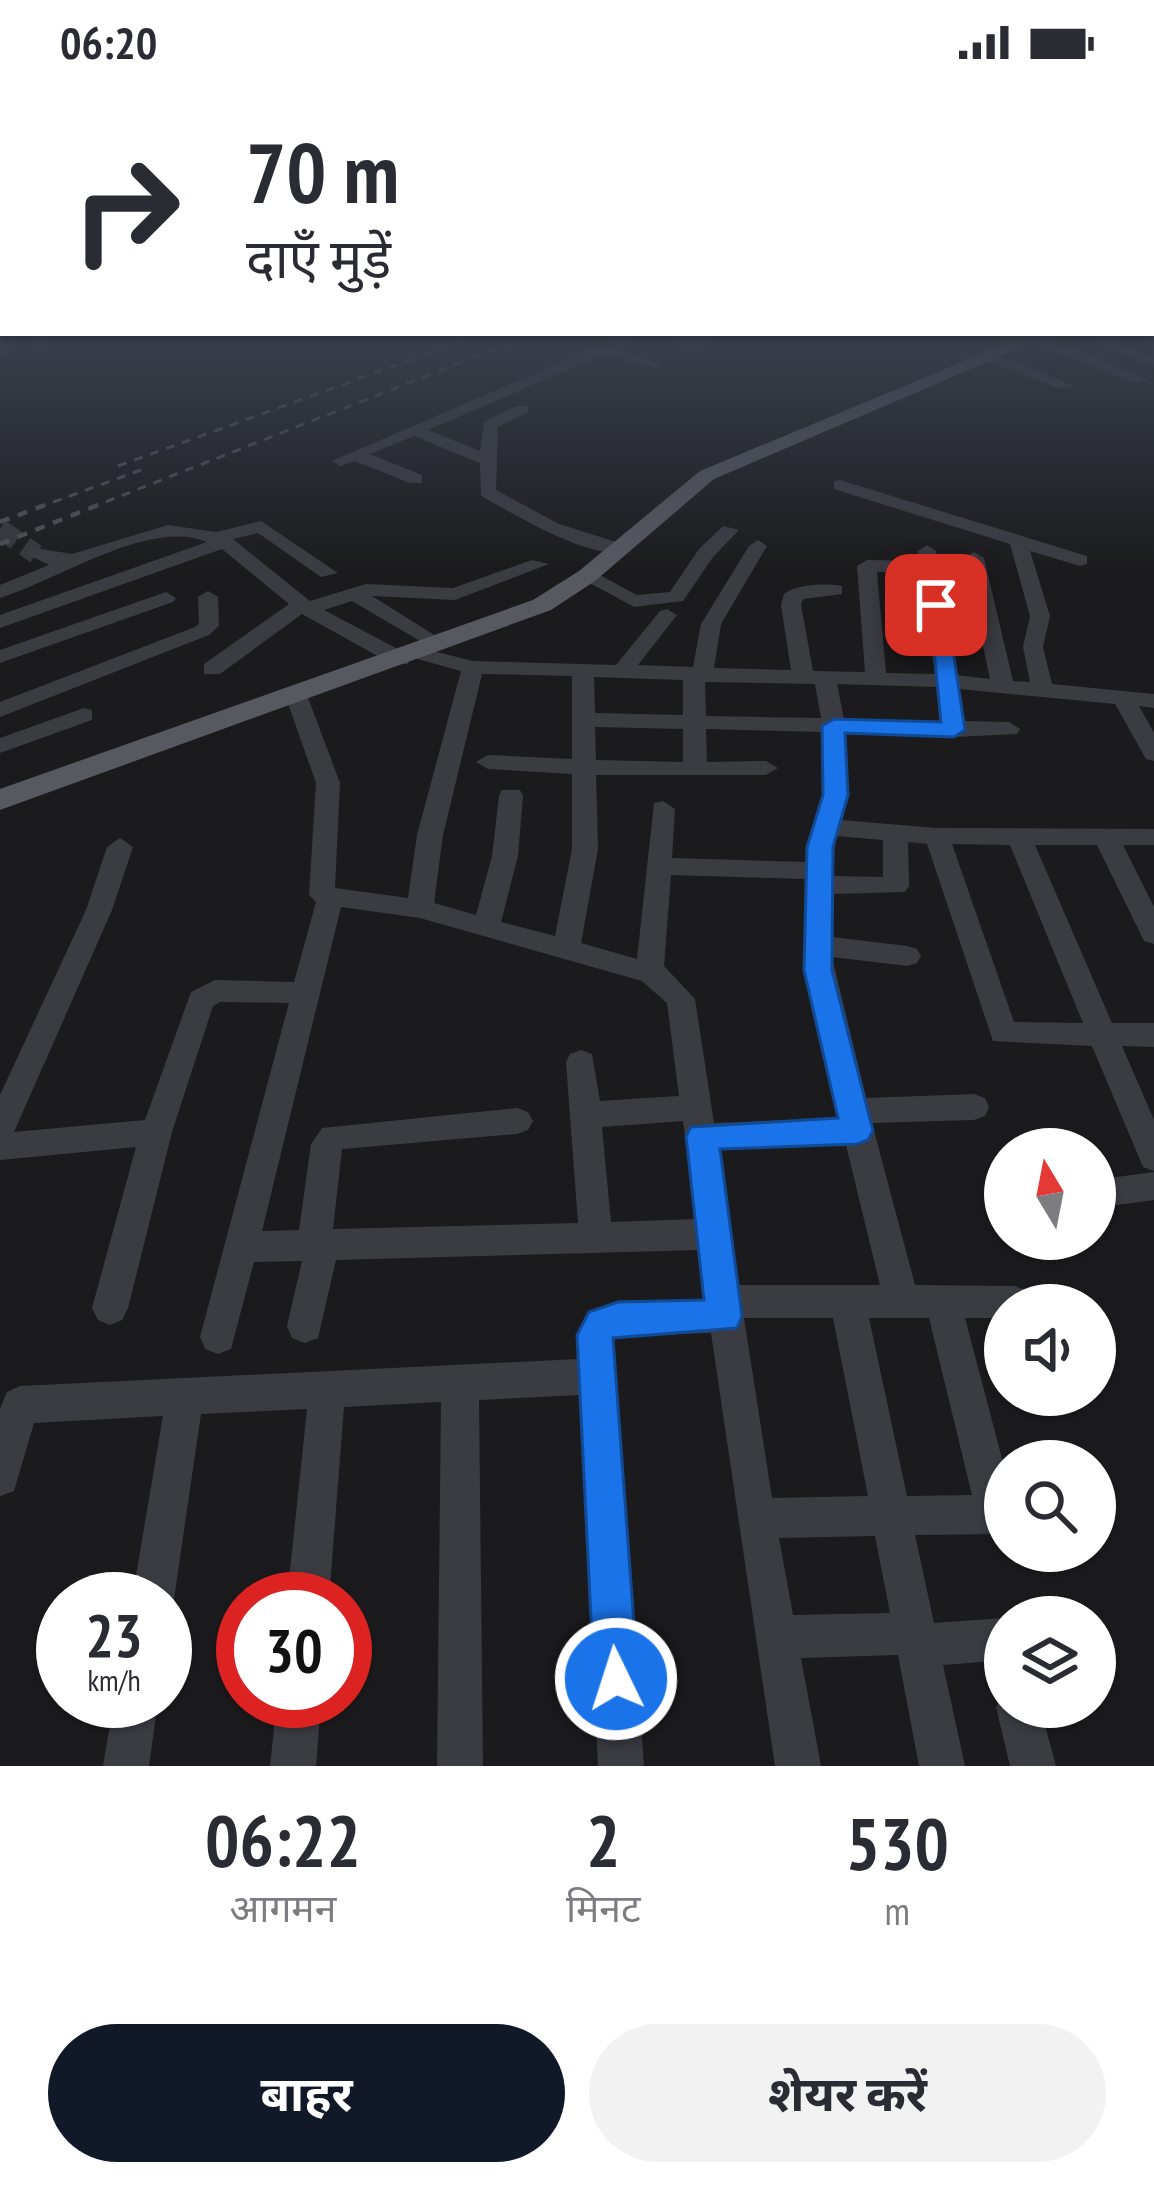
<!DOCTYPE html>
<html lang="hi">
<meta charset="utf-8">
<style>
:root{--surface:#fff;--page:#f2f2f3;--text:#2b2b33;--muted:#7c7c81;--accent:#111827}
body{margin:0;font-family:"PT Sans Narrow","Noto Sans Devanagari",sans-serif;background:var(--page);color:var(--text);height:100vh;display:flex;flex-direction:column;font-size:45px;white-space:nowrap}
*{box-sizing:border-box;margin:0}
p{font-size:39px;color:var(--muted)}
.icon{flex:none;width:66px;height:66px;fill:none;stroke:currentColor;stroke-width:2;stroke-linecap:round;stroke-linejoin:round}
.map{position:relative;height:1682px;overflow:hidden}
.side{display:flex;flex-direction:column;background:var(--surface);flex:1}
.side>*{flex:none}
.banner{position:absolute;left:0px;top:0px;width:1155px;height:252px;box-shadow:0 3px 9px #0004;background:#fff;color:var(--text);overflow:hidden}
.needle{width:78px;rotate:350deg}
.fabs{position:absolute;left:984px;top:1044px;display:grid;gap:24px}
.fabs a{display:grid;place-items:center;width:132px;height:132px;border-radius:50%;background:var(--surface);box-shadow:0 3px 9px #0004;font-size:60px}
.speed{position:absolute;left:36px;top:1488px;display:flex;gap:24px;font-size:60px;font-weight:700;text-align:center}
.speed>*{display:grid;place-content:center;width:156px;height:156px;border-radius:50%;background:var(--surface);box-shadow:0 3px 9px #0004;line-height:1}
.speed small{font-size:30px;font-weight:400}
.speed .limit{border:18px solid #d22;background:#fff;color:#111}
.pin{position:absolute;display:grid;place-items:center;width:102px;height:102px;color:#fff;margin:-51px;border-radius:24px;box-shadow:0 6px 18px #0006}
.me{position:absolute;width:132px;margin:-66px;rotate:356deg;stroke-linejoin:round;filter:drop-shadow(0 0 9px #0008)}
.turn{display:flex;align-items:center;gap:42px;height:252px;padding:0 48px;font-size:54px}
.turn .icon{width:156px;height:156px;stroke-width:2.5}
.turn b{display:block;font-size:84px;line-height:102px}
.eta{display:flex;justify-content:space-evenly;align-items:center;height:204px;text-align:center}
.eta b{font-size:72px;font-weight:700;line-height:84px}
.cta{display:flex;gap:24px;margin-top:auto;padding:24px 48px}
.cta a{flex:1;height:138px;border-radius:72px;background:var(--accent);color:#fff;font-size:48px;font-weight:700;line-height:138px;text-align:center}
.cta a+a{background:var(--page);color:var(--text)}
.status{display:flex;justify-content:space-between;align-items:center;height:84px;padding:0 60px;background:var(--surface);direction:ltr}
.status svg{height:33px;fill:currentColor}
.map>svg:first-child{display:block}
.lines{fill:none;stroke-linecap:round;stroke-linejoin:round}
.minor-tunnel{stroke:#38393d;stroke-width:20;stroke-dasharray:20 10;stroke-linecap:butt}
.minor{fill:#3b3c42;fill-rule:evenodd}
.major{fill:#575961;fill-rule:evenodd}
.rail-far1{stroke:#4e5057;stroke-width:3;stroke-dasharray:9 8;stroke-linecap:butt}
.rail{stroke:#4e5057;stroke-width:4.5;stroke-dasharray:10 9;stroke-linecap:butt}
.route{fill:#1a73e8;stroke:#114b97;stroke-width:3}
</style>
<div class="status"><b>06:20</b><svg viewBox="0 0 49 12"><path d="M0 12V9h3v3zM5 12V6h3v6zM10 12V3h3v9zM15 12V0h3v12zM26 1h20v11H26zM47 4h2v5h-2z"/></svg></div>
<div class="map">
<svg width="1154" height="1682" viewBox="0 0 1154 1682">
<rect width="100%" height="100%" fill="#1b1b1d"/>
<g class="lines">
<path class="minor-tunnel" d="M0,445L36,470"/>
<g class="minor">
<path d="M7,252H22L0,275V261Z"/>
<path d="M32,252H46L45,268H35Z"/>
<path d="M90,252H106L108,255L101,259Z"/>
<path d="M622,252H642L617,265L659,279V285L604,270L428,346L480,367L484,338L516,322H528V328L498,343L496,406L559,440L626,461V469C583,473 518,432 481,412L480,379L414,352L370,370L422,391V399H410L355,377L340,382L332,377Z"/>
<path d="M655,252L691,257L727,252L691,266Z"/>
<path d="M990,252H1011L1028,261L1021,265Z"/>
<path d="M1029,252H1040L1149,296L1136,299L1029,258Z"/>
<path d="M1083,252H1103L1154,274V283Z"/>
<path d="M985,270H995L1074,302L1061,305L985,276Z"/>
<path d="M840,396L1087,472V480L1080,482L1030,467L1050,532L1043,563L1052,600L1154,610V624L1139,622L1154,649V677L1146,675L1115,620L959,605L964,637L1009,638L1020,645L1017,650L954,653L846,648L848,711L841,736L937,744L1154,745V761H1123L1154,823V860L1144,857L1097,761H1035L1112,939H1154V963L1122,962L1154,1036V1087L1143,1083L1092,962L993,957L927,760L908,758L909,802L905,808L832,810V853L907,862L917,865L921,872L917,879L907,882L832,873L866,1014L974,1010L985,1014L989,1023L985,1032L974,1036L872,1039L915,1201L1014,1202L1026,1206L1032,1218L1005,1221V1234H965L1005,1386V1450L915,1451L934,1539L1005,1534V1576L943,1581L965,1682H919L898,1571L801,1574L821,1682H775L711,1249L618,1252L613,1254L644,1682H598L580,1311L479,1316L483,1682H437L441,1318L344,1323L329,1515H287L307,1325L201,1330L174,1515L165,1531V1515H132L163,1332L34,1339L14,1407L0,1412V1325L7,1308L20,1302L578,1275L577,1251L588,1229L618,1218L706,1216L700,1166L336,1176L318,1254L305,1259L292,1254L287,1242L302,1177L254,1178L231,1265L218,1270L205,1265L200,1253L289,919L220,918L213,922L172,1048L128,1224L122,1236L110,1241L98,1236L92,1224L136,1063L0,1076V1011L86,826L107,763L120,754L133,763L112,826L14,1048L145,1036L191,908L215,896L294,898L316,818L309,811L316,699L285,611L288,606H304L307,611L340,699L335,804L408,814L417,751L461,587L410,573L408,580H392L302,530L220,590H204V580L289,520L222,465L0,544V531L207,458C149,434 57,497 0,514V501L49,481L27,470L36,464L72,470L168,441L216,448L261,437L338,489L321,493L258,449L233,455L310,517L366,500L453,504L532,476L549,480L455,516L372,512L444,557V565L437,567L352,517L324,526L407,570L417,563L473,577L616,581L660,527L667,525L677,531L638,581L693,583L701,540L749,462L758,456L767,462L721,540L714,584L791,586L781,521L784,510C797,500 826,499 842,502V510L803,515L801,521L813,587L865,588L857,482L867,476L919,477L918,467L927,461L936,467L957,591L990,595L964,474L974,468L984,474L1013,597L1030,598L1023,563L1030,532L1010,460L834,405V397ZM877,488L921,489L935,590L886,589ZM482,590L572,592V675L488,671L476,678L488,685L572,690V765L555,852L501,838L518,772L523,712L520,706H502L499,712L492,772L476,831L434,819L443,751ZM594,593L683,596V631L595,629ZM705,598L815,600L821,634L706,632ZM837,600L937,603L941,637L844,635ZM595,643L683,645V678L596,676ZM706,645L823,648L824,711L807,778L672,774L675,725L663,717L654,719L637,875L581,859L598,765L596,691H766L778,684L766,677L707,678ZM836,752L883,756V793L832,792ZM952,760L1010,761L1083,939L1014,938ZM671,791L806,795L804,886L840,1034L714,1039L695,915L664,882ZM341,823L420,834L642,897L667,919L679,1012L600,1017L592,970L581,966L570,970L566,978L578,1139L333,1145L342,1065L517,1050L528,1046L533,1037L528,1028L517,1024L322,1044L311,1060L299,1146L262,1147ZM683,1037L696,1135L611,1138L602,1043ZM846,1061L880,1201H739L718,1066ZM744,1234H833L868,1412L772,1414ZM869,1234H929L972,1411L907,1412ZM875,1452L890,1529L793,1531L779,1454Z"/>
<path d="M723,442L739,446L713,473L683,517L634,523L577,492L594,488L637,511L670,508L699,465Z"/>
<path d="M208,507L218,513L219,542L209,551L0,633V618L195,543L199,540L198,513Z"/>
<path d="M166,508L176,514L173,518L0,579V566Z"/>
<path d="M84,624L92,626V636L0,669V654Z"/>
<path d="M1154,1088V1116L1095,1124V1096Z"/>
<path d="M1005,1606V1623H1040L1056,1682H1010L996,1623Z"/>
<path d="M114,1617H158L149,1682H103Z"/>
<path d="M277,1617H321L316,1682H270Z"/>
</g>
<path class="major" d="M1024,252H1048L714,395L595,497L551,526L0,726V705L533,516L579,487L700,387Z"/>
<g class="rail-far1">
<path d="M118,382L477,252"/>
<path d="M37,424L141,386"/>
<path d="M90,424L528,252"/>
</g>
<g class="rail">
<path d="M0,438L45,421"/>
<path d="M0,460L98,421"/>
</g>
</g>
<linearGradient id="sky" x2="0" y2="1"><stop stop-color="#0f0f10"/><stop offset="0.52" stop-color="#393f4c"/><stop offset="1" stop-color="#393f4c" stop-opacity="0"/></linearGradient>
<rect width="1154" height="488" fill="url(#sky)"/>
<path class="route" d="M929,517L946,521L965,646L954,653L845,649L848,711L833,763L832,886L873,1047L868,1056L857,1060L720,1065L742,1232L737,1244L613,1254L638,1595L631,1611L616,1617L600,1611L594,1595L577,1251L589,1228L618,1218L704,1216L686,1052L691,1043L838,1034L804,886L807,763L823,711L822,642L834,635L941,638Z"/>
</svg>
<div class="fabs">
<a><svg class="needle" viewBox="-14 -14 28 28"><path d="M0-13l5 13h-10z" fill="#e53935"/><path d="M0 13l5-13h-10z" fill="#7c7c81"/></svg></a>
<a><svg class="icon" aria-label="sound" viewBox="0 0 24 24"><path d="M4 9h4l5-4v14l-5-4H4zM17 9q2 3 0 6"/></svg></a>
<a><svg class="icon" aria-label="search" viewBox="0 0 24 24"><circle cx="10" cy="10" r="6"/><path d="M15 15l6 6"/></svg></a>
<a><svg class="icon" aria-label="layers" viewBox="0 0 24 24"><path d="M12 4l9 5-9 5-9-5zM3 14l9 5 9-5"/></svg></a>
</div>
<div class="speed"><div>23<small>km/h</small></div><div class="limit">30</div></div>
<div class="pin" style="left:936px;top:521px;background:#d93025"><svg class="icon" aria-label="arrive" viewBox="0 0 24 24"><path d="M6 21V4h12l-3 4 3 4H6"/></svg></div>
<svg class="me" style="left:616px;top:1595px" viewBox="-20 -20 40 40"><circle r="17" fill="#1a73e8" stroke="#fff" stroke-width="3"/><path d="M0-11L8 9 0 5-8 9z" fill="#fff"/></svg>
<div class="banner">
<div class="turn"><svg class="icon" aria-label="right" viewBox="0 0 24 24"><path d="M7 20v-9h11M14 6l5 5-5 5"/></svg><div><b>70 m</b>दाएँ मुड़ें</div></div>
</div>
</div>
<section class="side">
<div class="eta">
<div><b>06:22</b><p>आगमन</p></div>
<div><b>2</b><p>मिनट</p></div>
<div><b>530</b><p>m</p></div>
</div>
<div class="cta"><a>बाहर</a><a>शेयर करें</a></div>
</section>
